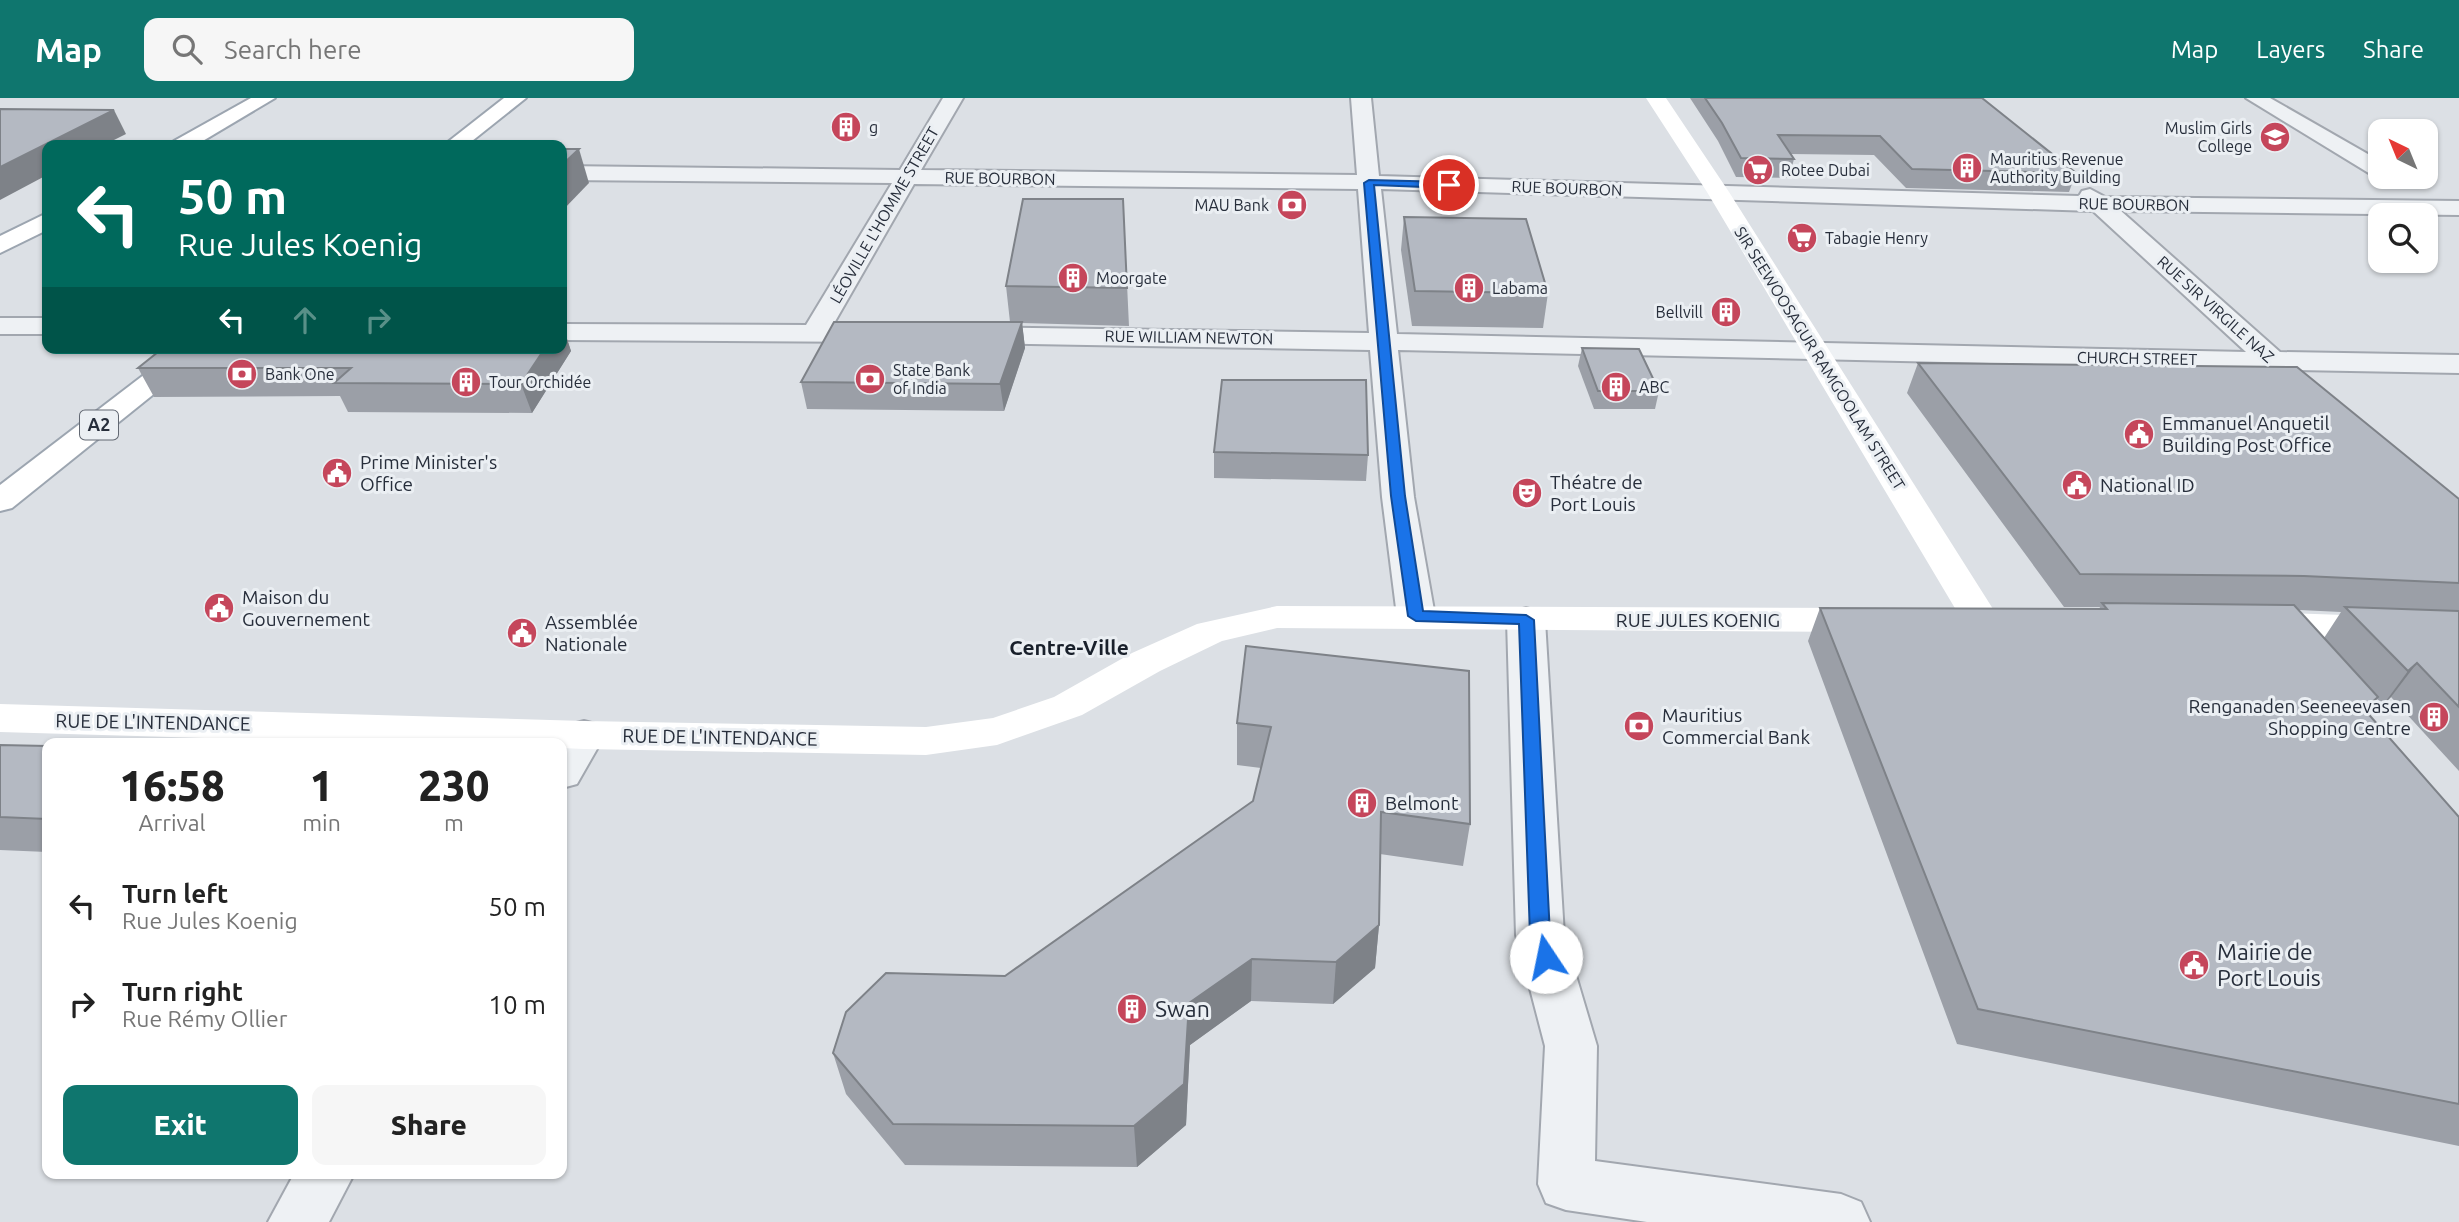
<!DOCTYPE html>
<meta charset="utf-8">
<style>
:root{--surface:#fff;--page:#f6f6f6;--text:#222;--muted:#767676;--accent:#0f766e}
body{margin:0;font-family:Ubuntu,sans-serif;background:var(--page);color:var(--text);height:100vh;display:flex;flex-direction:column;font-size:26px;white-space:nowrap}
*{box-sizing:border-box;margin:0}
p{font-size:23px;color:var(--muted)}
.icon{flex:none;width:38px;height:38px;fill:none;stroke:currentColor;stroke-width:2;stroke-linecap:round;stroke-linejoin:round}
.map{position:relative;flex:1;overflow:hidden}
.side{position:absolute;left:42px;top:640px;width:525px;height:441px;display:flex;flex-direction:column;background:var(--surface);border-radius:14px;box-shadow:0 2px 5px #0004}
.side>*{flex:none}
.hud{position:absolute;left:42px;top:42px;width:525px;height:214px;border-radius:14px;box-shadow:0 2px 5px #0004;background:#00695c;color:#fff;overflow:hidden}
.needle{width:46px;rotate:317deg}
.tools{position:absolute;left:2368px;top:21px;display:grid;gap:14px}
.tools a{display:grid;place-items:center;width:70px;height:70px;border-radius:14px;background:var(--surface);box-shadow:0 2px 5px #0004;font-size:35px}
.pin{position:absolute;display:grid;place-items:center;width:60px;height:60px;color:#fff;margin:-30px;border:4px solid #fff;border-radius:50%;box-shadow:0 2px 7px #0007}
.me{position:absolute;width:77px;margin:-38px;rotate:349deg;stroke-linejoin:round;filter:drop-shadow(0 0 5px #0008)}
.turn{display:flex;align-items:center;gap:24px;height:147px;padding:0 21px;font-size:32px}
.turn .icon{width:91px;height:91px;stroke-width:2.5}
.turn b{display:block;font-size:49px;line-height:60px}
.lanes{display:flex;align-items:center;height:66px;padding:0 21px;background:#0003;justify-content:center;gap:35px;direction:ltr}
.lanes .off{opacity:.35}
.eta{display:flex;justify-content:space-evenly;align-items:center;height:119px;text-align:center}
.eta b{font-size:42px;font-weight:800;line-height:49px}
.cta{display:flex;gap:14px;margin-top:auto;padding:14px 21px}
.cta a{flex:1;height:80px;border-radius:14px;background:var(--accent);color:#fff;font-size:28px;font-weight:800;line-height:80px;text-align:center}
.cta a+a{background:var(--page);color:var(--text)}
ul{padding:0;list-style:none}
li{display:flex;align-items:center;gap:21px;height:98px;padding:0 21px}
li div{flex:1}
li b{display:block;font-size:26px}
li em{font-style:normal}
header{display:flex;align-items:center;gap:42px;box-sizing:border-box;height:98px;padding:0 35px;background:var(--accent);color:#fff}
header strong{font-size:33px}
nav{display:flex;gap:38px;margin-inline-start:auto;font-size:24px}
.search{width:490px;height:63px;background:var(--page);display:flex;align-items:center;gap:18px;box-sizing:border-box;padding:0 24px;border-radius:14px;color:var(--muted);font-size:26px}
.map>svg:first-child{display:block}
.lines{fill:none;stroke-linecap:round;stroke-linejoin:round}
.minor-casing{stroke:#a2a7af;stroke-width:4}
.tertiary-casing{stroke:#a2a7af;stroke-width:4}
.primary-casing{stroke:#9ca5b0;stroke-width:4}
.minor{fill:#eef1f4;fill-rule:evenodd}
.tertiary{fill:#eef1f4;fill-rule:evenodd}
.secondary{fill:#fff;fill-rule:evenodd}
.primary{fill:#fff;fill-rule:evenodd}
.wall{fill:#9b9fa7;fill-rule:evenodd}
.shaded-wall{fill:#7e8288}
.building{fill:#b4b9c2;stroke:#7e8288;stroke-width:2}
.route{fill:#1a73e8;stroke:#114b97;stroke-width:2}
.labels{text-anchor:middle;stroke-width:6;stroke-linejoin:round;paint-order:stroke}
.far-poi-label{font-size:16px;fill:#272e3b;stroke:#ebeff3;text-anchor:start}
.far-street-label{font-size:16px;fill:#272e3b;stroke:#ebeff3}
.shield{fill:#ebeff3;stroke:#626872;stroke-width:2}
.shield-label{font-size:18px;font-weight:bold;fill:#272e3b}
.poi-label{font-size:19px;fill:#272e3b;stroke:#ebeff3;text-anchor:start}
.street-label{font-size:19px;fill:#272e3b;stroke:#ebeff3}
.neighbourhood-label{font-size:21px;font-weight:bold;fill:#19202b;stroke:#ebeff3}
.near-poi-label{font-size:23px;fill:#272e3b;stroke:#ebeff3;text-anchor:start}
</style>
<header>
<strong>Map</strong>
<div class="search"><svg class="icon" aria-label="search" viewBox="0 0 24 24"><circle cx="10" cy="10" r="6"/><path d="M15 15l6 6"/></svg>Search here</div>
<nav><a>Map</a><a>Layers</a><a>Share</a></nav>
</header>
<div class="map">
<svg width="2459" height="1124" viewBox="0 0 2459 1124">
<rect width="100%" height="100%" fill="#dce0e5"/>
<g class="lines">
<g class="minor-casing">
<g id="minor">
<path d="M943,0H963L921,72L1357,77L1351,0H1371L1379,78L2079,98L2082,93L2090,91L2105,99L2459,103V117L2121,113L2280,254L2459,257V275L2296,272L2292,277C2281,280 2274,279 2265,271L1398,252L1414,399L1435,518L1429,526L1416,529L1403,526L1397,518L1382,399L1370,252L970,245L960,243L956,237L960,231L970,229L1369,235L1358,91L914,86L833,227L889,230L893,236L889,242L879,244L562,242V226L806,227L892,85L562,82V68L900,72ZM1381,91L2093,113L2246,254L1397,236Z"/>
<path d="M2246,0H2270L2380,63V79L2372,77Z"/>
<rect x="0" y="220" width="47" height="16"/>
<path d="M1526,510L1539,514L1545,522L1564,837L1597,948L1595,1063L1841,1096L1861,1104L1870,1124H1647L1566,1112L1546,1105L1538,1086L1545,948L1516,837L1507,522L1513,514Z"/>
</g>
</g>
<g class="tertiary-casing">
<g id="tertiary">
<path d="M584,623L599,627L605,637L577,686L562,690V646H558L569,627Z"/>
<path d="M294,1076H354L329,1124H268Z"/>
</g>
</g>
<g class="primary-casing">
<g id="primary">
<path d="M251,0H275L196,47H171L174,43Z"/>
<path d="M504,0H526L467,47H444Z"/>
<path d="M47,115V132L0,155V138Z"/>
<path d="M179,250H211L12,410L0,413V387Z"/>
</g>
</g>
<use href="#minor" class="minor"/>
<use href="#tertiary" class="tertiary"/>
<g class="secondary">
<path d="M1646,0H1666L1729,94L2000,522L1994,530L1981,534L1968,530L1962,522L1707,94Z"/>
<path d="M1277,508L1866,510L1879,514L1885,522L1879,530L1866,534L1277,530L1222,543L1160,573L1082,617L997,647L926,657L584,651L562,650V646H405L0,634V606L584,623L926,629L993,620L1054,599L1132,555L1197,526Z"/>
<path d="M2259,514L2459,521V545L2259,538L2246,534L2240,526L2246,518Z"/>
</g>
<use href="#primary" class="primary"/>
</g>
<g class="wall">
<path d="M1690,0H1982L2076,75L2069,94L1906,90L1874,57L1790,56L1794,61L1789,80L1736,79L1718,43Z"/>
<path d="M1123,101L1129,228L1022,225L1025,250L1004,313L807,311L801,284L1010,224L1006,188Z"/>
<path d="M1404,119L1548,195L1543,230L1412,228L1401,152Z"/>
<path d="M562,226L571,253L532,315L348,314L340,298L154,299L138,270Z"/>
<path d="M1582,250L1659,293L1655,311H1594L1578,268Z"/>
<path d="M1918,265L2459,401V673L2391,599L2383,607L2377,601L2367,614L2459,719V1048L1957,946L1808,543L1820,510L2099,511L2100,509H2064L1907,295ZM2298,512H2300L2341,514L2324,540Z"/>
<path d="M1214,354L1368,357L1366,383L1214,380Z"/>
<path d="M1246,548L1470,726L1463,768L1380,756L1379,827L1375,870L1333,906L1251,903L1190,947L1186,1027L1137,1069L905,1067L846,996L833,955L1005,878L1253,703L1261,670L1237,667V625Z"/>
<path d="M0,647L47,648V754L0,752Z"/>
</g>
<g class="shaded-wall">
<path d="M114,12L126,36L104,47H47V77L0,102V69Z"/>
<path d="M579,51L589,85L562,113V67Z"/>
<path d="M1022,224L1025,250L1004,313L1000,286Z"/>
<path d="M562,226L571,253L532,315L521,286L545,250H562Z"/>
<path d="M2417,565L2391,599L2383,607L2408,573Z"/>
<path d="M2378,599L2353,633L2364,611Z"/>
<path d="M1379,827L1375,870L1333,906L1336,864Z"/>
<path d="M1252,861L1251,903L1190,947L1186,1027L1137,1069L1134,1028L1189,905Z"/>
</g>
<g class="building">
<path d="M1705,0H1982L2076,75L1912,71L1880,38L1778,37L1794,61L1741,60L1722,25Z"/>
<path d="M0,11L114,12L0,69Z"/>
<path d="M562,51H579L562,67Z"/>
<path d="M1023,101H1123L1127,190L1006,188Z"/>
<path d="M1404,119L1526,121L1548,195L1415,193Z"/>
<path d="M834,224H1022L1000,286L801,284Z"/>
<path d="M163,250H545L521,286L334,285L351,270H138Z"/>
<path d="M1582,250L1639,251L1659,293H1598Z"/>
<path d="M1918,265L2297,269L2459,401V485L2304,478L2080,476Z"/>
<path d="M1222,282H1366L1368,357L1214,354Z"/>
<path d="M2102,505L2294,507L2378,599L2364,611L2459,719V1006L1978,911L1820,510L2107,511Z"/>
<path d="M2345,509L2459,513V609L2417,565L2408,573Z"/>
<path d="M1246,548L1469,573L1470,726L1381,714L1379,827L1336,864L1252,861L1189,905L1184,986L1134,1028L893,1026L833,955L846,914L886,875L1005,878L1253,703L1271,629L1237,625Z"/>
<path d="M0,647L47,648V721L0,719Z"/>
</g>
<path class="route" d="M1369,82L1449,84L1454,87L1449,90L1374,87L1405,398L1423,513L1526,517L1534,522L1550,837L1556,859L1553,865L1546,867L1539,865L1530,837L1519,526L1416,523L1408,518L1391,398L1364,85Z"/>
<defs>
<g id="building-disc" transform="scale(1.575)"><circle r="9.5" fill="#c5465b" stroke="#ebeff3"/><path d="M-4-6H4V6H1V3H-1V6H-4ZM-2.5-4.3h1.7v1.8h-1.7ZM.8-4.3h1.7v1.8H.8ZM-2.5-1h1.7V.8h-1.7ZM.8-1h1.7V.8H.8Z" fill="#fff"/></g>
<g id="school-disc" transform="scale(1.575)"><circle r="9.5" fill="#c5465b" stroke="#ebeff3"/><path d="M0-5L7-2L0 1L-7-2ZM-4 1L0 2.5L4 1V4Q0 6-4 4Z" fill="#fff"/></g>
<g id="supermarket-disc" transform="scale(1.575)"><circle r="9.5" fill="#c5465b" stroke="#ebeff3"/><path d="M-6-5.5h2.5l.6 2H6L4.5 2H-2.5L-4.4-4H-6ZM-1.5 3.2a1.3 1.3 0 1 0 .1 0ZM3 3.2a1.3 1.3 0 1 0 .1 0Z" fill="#fff"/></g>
<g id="bank-disc" transform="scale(1.575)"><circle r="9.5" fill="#c5465b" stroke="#ebeff3"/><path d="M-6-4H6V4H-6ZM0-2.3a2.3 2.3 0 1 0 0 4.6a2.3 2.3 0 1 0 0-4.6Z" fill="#fff"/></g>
<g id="civic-disc" transform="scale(1.575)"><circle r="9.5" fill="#c5465b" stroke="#ebeff3"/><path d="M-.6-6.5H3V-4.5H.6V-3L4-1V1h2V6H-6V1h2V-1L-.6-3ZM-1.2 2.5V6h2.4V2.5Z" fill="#fff"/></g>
<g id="theatre-disc" transform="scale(1.575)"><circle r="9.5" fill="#c5465b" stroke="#ebeff3"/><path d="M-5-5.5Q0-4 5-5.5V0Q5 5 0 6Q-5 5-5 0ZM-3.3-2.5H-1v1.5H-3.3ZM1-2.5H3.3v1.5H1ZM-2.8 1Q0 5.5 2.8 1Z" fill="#fff"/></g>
</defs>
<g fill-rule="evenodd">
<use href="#building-disc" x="846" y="29"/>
<use href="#school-disc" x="2275" y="39"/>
<use href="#building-disc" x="1967" y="70"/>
<use href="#supermarket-disc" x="1758" y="72"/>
<use href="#bank-disc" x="1292" y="107"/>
<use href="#supermarket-disc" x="1802" y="140"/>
<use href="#building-disc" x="1073" y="180"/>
<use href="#building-disc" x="1469" y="190"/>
<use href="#building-disc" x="1726" y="214"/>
<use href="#bank-disc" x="242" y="276"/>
<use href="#bank-disc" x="870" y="281"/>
<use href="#building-disc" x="466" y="284"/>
<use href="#building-disc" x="1616" y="289"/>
<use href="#civic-disc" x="2139" y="336"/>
<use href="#civic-disc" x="337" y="375"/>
<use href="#civic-disc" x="2077" y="387"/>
<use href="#theatre-disc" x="1527" y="395"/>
<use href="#civic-disc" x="219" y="510"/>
<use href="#civic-disc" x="522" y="535"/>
<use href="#building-disc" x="2434" y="619"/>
<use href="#bank-disc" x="1639" y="628"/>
<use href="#building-disc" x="1362" y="705"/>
<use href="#civic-disc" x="2194" y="867"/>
<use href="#building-disc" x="1132" y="911"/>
</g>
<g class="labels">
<g class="far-poi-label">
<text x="869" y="35">g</text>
<text x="2252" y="36" text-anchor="end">Muslim Girls<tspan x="2252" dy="18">College</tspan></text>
<text x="1990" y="67">Mauritius Revenue<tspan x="1990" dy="18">Authority Building</tspan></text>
<text x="1781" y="78">Rotee Dubai</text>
<text x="1269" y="113" text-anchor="end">MAU Bank</text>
<text x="1825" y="146">Tabagie Henry</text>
<text x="1096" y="186">Moorgate</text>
<text x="1492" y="196">Labama</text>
<text x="1703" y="220" text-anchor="end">Bellvill</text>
<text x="893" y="278">State Bank<tspan x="893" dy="18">of India</tspan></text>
<text x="265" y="282">Bank One</text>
<text x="489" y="290">Tour Orchidée</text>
<text x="1639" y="295">ABC</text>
</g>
<g class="far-street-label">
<text transform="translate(1000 80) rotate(1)" y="6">RUE BOURBON</text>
<text transform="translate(1567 90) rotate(2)" y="6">RUE BOURBON</text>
<text transform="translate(2134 106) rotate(1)" y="6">RUE BOURBON</text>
<text transform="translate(884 117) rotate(-60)" y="6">LÉOVILLE L'HOMME STREET</text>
<text transform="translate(2216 211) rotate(42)" y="6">RUE SIR VIRGILE NAZ</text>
<text transform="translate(1189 239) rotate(1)" y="6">RUE WILLIAM NEWTON</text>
<text transform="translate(1820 260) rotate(58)" y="6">SIR SEEWOOSAGUR RAMGOOLAM STREET</text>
<text transform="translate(2137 260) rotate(1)" y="6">CHURCH STREET</text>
</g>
<rect class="shield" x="80" y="312.5" width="38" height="29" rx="5"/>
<g class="shield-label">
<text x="99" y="333">A2</text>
</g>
<g class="poi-label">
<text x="2162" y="332">Emmanuel Anquetil<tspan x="2162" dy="22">Building Post Office</tspan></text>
<text x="360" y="371">Prime Minister's<tspan x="360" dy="22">Office</tspan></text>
<text x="1550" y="391">Théatre de<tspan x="1550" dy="22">Port Louis</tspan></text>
<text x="2100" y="394">National ID</text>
<text x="242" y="506">Maison du<tspan x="242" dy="22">Gouvernement</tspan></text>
<text x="545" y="531">Assemblée<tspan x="545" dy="22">Nationale</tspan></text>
<text x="2411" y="615" text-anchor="end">Renganaden Seeneevasen<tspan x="2411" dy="22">Shopping Centre</tspan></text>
<text x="1662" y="624">Mauritius<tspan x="1662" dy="22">Commercial Bank</tspan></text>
<text x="1385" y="712">Belmont</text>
</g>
<g class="street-label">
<text x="1698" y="529">RUE JULES KOENIG</text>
<text transform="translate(153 624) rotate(1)" y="7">RUE DE L'INTENDANCE</text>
<text transform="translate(720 639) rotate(1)" y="7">RUE DE L'INTENDANCE</text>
</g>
<g class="neighbourhood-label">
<text x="1069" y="557">Centre-Ville</text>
</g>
<g class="near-poi-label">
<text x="2217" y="862">Mairie de<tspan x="2217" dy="26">Port Louis</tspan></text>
<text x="1155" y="919">Swan</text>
</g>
</g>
</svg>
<div class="tools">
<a><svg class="needle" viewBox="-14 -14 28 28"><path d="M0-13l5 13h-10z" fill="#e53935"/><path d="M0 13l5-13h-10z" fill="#767676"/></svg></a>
<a><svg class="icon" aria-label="search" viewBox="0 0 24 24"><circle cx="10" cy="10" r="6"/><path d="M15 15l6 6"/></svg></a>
</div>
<div class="pin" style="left:1449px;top:87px;background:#d93025"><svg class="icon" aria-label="arrive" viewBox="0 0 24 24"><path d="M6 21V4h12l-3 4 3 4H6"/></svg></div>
<svg class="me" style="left:1546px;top:859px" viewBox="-20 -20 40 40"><circle r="19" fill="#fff"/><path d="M0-13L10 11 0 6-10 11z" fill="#1a73e8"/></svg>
<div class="hud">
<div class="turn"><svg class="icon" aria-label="left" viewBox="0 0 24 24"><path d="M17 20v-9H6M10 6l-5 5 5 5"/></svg><div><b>50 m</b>Rue Jules Koenig</div></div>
<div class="lanes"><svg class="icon" aria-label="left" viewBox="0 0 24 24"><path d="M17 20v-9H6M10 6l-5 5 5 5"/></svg><svg class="icon off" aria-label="ahead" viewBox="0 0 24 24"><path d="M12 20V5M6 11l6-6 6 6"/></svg><svg class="icon off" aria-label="right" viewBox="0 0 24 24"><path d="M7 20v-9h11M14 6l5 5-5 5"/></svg></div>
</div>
<section class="side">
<div class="eta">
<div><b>16:58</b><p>Arrival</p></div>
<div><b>1</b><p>min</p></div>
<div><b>230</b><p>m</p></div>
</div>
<ul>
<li><svg class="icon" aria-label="left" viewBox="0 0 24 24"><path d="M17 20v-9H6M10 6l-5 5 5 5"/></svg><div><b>Turn left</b><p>Rue Jules Koenig</p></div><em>50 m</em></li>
<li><svg class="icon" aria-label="right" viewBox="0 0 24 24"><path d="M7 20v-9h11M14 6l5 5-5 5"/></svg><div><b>Turn right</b><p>Rue Rémy Ollier</p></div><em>10 m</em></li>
</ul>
<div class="cta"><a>Exit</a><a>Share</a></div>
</section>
</div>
